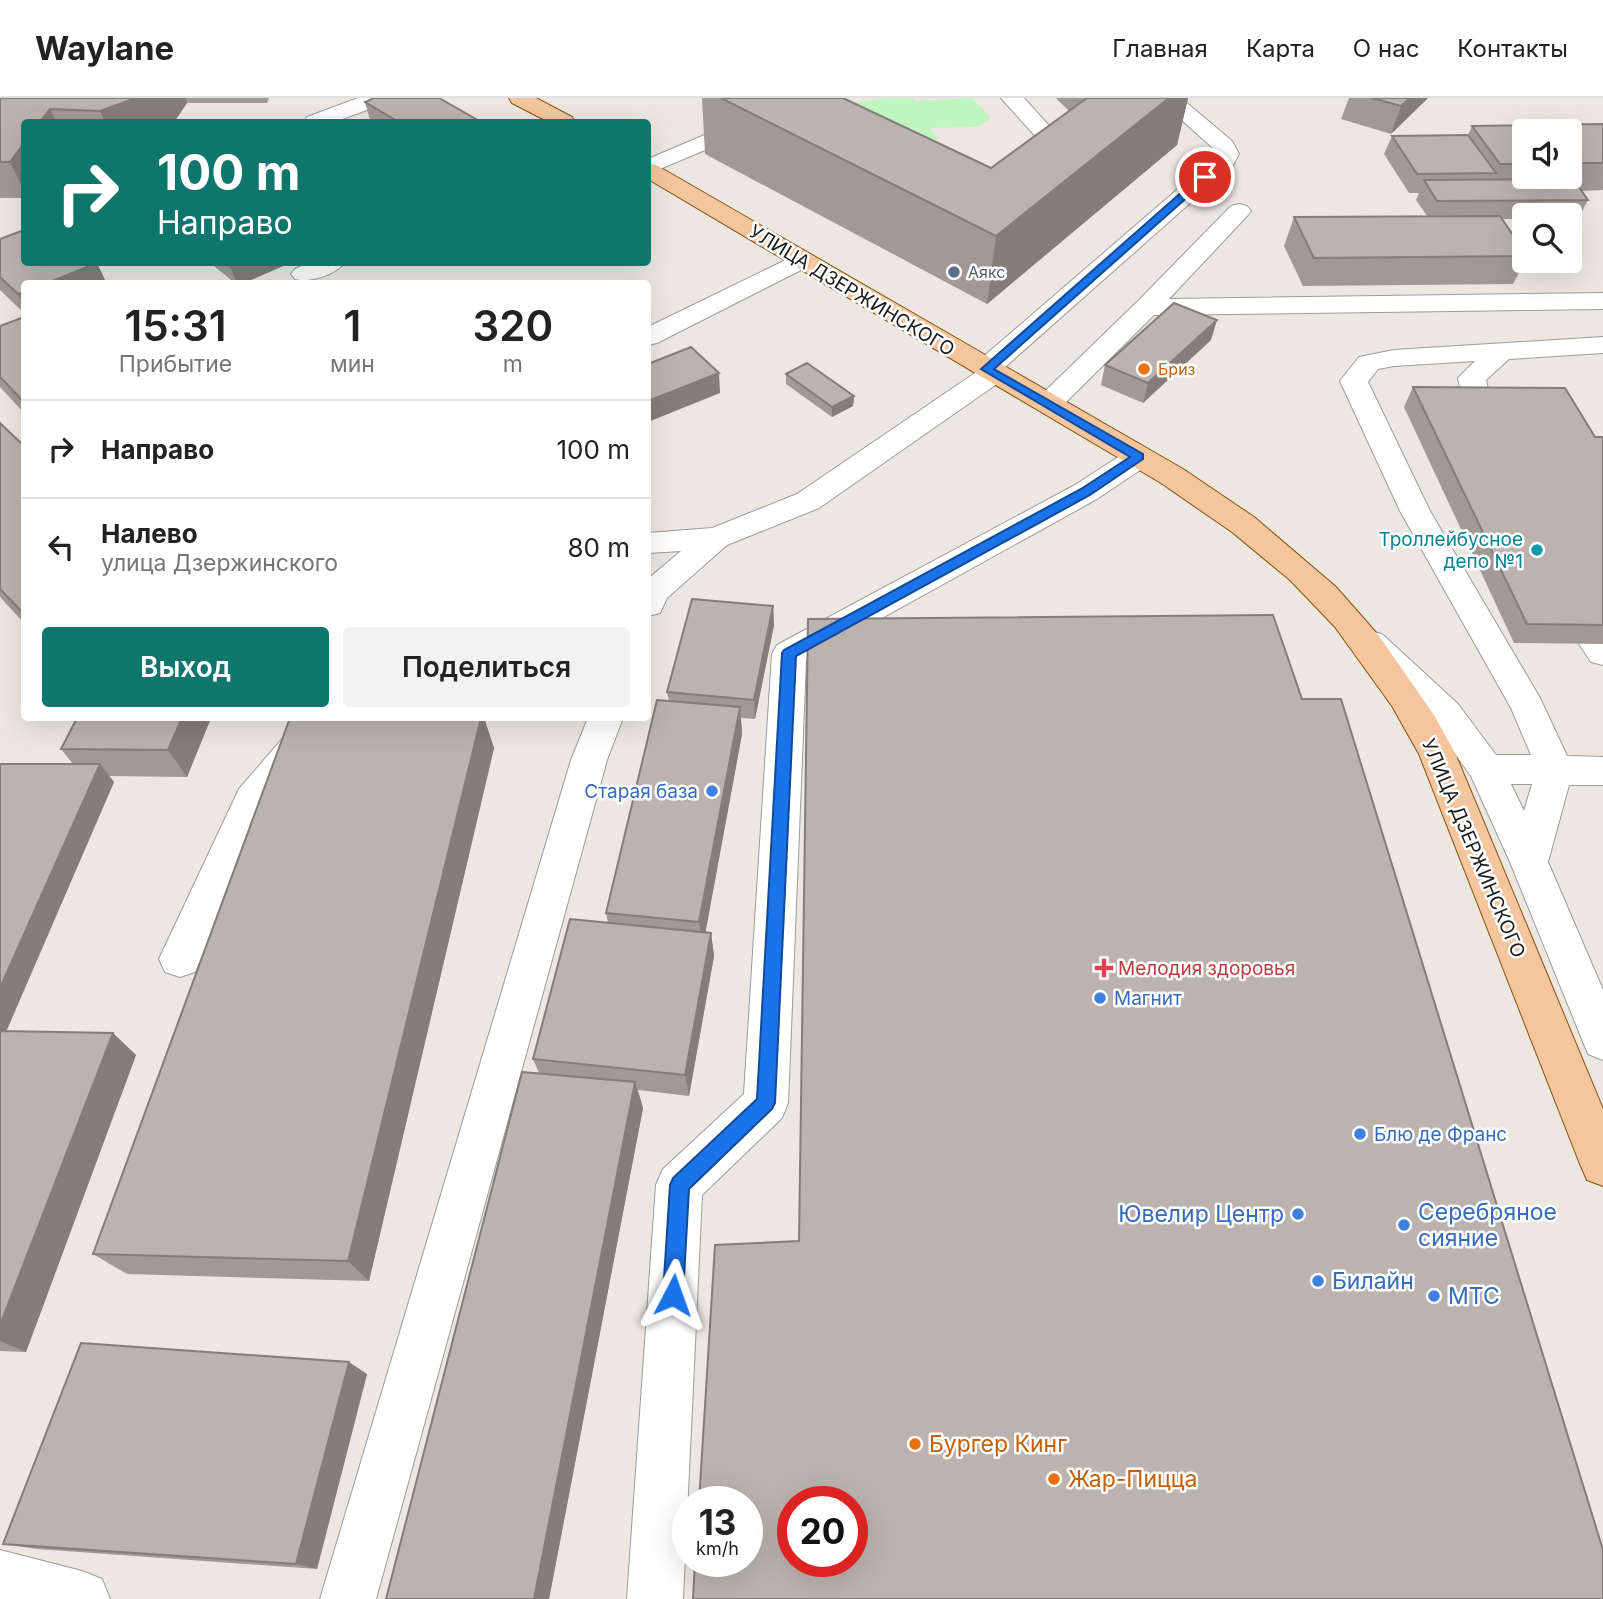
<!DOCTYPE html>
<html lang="ru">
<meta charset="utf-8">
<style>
:root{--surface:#fff;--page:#f2f2f2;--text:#222;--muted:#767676;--line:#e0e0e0;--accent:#0f766e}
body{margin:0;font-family:Inter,sans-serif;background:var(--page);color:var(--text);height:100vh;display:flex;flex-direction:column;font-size:26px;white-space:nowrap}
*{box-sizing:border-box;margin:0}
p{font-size:23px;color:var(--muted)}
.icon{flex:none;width:38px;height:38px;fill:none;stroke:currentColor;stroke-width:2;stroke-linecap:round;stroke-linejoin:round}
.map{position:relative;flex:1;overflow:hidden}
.details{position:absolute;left:21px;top:182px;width:630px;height:441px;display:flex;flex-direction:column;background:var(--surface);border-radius:7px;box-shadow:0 7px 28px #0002}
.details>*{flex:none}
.guide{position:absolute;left:21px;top:21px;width:630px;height:147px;border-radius:7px;box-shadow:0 7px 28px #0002;background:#0f766e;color:#fff;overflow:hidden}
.fabs{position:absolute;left:1512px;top:21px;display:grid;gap:14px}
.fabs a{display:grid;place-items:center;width:70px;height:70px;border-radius:7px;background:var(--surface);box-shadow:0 7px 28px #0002;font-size:35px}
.speed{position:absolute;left:672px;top:1388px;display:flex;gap:14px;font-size:35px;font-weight:700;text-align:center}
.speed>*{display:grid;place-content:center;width:91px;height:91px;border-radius:50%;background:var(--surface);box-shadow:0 7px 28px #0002;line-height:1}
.speed small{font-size:18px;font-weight:400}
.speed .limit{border:10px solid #d22;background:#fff;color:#111}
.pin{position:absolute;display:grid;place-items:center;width:60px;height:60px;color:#fff;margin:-30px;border:4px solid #fff;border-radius:50%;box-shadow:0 2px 7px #0007}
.me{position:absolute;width:77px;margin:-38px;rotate:4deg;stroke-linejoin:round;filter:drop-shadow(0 0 5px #0008)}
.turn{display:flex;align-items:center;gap:24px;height:147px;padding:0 21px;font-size:32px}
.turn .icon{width:91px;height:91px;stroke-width:2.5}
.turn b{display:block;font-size:49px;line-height:60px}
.eta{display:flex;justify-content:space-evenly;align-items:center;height:119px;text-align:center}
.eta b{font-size:42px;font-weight:600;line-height:49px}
.button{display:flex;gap:14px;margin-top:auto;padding:14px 21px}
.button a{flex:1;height:80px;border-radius:7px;background:var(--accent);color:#fff;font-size:28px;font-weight:600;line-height:80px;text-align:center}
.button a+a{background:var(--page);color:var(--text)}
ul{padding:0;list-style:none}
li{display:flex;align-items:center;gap:21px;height:98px;padding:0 21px;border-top:2px solid var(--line)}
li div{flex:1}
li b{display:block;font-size:26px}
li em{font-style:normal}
header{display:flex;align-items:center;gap:42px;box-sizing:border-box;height:98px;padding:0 35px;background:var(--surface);border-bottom:2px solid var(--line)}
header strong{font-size:33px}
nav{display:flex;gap:38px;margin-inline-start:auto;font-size:24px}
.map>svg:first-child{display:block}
.park{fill:#c0f5bf}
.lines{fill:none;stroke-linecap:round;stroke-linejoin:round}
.minor-casing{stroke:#9c9c9c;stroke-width:2}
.major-casing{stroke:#88510a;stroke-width:2}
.minor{fill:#fff;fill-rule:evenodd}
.major{fill:#f5c69d;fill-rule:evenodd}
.wall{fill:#a29996;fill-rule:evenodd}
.shaded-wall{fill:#847d7a}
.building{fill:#bcb2ae;stroke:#847d7a;stroke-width:2;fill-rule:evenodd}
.route{fill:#1a73e8;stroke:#114b97;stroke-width:2}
.service-dot{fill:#5c6f8a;stroke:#fff;stroke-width:2.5}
.food-dot{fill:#e8710a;stroke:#fff;stroke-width:2.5}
.culture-dot{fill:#0f9aa8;stroke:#fff;stroke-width:2.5}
.shop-dot{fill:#3f7fe0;stroke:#fff;stroke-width:2.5}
.health-dot{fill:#e0444e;stroke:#fff;stroke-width:2.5}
.labels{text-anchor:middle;stroke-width:5;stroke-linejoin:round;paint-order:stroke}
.far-service-label{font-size:16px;fill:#4e5e75;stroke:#fff;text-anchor:start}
.far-food-label{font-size:16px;fill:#c56008;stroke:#fff;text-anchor:start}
.street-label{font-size:19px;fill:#1b1b1b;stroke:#fff}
.culture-label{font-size:19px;fill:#0d838f;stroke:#fff;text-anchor:end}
.shop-label{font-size:19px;fill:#366cbe;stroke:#fff;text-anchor:start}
.health-label{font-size:19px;fill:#be3a42;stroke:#fff;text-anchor:start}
.near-shop-label{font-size:23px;fill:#366cbe;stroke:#fff;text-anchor:start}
.near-food-label{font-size:23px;fill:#c56008;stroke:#fff;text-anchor:start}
</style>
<header>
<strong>Waylane</strong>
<nav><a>Главная</a><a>Карта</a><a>О нас</a><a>Контакты</a></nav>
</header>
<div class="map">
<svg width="1603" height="1501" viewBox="0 0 1603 1501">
<rect width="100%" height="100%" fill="#ece7e1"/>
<path class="park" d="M886,0H913L916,3L972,0L991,20L977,29L930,30L938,41L914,45L844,7Z"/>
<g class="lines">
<g class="minor-casing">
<g id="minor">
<path d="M358,0H389L386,5L334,24H304L307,19Z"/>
<path d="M1001,0H1024L1061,41C1051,55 1029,75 1011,71L1008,66L1037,40Z"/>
<path d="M1157,0H1181L1232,43L1239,56L1233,67L1004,270L1008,275L1004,281L819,410L727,447L667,500L660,515L648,518V481L681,453L648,455V435L712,430L797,396L975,275L972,271L976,265L1215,59L1214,51Z"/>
<path d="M754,16L762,18L765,23L762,28L648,76V61Z"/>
<path d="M1239,106L1247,108L1251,113L1247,118L1169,201L1603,195V211L1154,217L1058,312L1048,315L1038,312L1034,306L1038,300L1138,203L1231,108Z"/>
<path d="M802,154L811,157L815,162L811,167L657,245L648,247V229Z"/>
<path d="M310,164H345C336,177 309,185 295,181L291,176L295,171Z"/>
<path d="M1603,239V255L1509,261L1486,282L1492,310L1488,316L1478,319L1468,316L1464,310L1458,280L1475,263L1394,268L1378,271L1368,284L1430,413L1540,600L1567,658L1603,659V687H1569L1548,764L1603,892V962L1588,956L1510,764L1471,678L1432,624L1358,554L1353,545L1358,536L1370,533L1382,536L1458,606L1496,657H1531L1511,610L1400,413L1340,283L1359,259L1394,252ZM1511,686H1532L1524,713Z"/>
<path d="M1139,350L1149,352L1154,359L1149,366L1097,401L806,562L788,1005L782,1020L702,1097L683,1501H627L656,1087L663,1071L744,996L772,556L777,547L1075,387L1129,352Z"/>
<path d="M1596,534L1603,536V567L1591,564L1579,546L1584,537Z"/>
<path d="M300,620H338L267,710L195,874L180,879L165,874L159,861L239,691Z"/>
<path d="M588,620H623L607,662L376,1501H320L571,662Z"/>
<path d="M0,1452L82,1473L102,1481L110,1501H0Z"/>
</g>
</g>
<g class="major-casing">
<g id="major">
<path d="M509,0H536L572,19L575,24H549L512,5Z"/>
<path d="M648,65L656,67L1183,371L1254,419L1336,489L1379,538L1434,617L1455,655L1603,1011V1088L1587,1082L1580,1066L1419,656L1392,608L1335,529L1290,482L1232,434L1161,385L648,81Z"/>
</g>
</g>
<use href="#minor" class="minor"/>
<use href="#major" class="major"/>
</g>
<g class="wall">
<path d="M0,0H269L267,5H187L174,24H24V100H0Z"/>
<path d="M702,0H843L991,70L1069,13L1056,0H1188L1177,47L987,206L705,56Z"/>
<path d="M1349,0H1428L1391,36L1341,21Z"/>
<path d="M365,4L481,24H374L370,22Z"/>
<path d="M1603,26V92L1581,93L1588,102L1578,121H1570V117H1524V121H1502L1524,153V163H1525L1513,186L1303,188L1284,148L1294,119L1427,118L1416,102L1419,95H1409L1384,56L1392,38L1468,37L1472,28ZM1524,33H1570V79H1524Z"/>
<path d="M0,141L24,186V215L0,192Z"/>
<path d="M209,164H292L242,186H236Z"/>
<path d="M24,219V315L0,289V228Z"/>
<path d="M1211,242L1143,305L1101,287L1105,267Z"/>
<path d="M786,276L854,298L853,308L832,319L786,286Z"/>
<path d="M1413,289L1595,339H1603V546L1514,545L1404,309Z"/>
<path d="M0,325L24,348V525L0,499Z"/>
<path d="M773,508L774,527L755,621L741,620L742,636L705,834L711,835L714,858L689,998L638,992L643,1010L549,1501H386L539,975L533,961L608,825L606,815L669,603L667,594Z"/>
<path d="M77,620H211L187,679L109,678L114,684L6,933L136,957L26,1254L0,1253V666H73L61,651Z"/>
<path d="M290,620H484L494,650L369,1183L127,1176L93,1156Z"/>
<path d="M367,1276L317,1471L37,1451L3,1446Z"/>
</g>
<g class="shaded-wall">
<path d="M136,0H186L187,5L174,24H105L100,13Z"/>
<path d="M1169,0H1188L1177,47L987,206L996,138Z"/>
<path d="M1410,0H1428L1391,36L1401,8Z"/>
<path d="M50,11L56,24H40Z"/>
<path d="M24,45V92L10,64Z"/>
<path d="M648,121L650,140L648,141Z"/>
<path d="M237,164H292L242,186H237L230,168Z"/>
<path d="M97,165L107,186H45Z"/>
<path d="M24,194V207L18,196Z"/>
<path d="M1217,222L1211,242L1143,305L1148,285Z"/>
<path d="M719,275L720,295L648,324V303Z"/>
<path d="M854,298L853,308L832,319V309Z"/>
<path d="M773,508L774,527L755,621L754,602Z"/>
<path d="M740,609L742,636L703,848L699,824Z"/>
<path d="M182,620H211L187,679L168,652Z"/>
<path d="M481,620H484L494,650L369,1183L348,1163Z"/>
<path d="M100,666L114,684L0,948V890Z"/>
<path d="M711,835L714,858L689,998L685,977Z"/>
<path d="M113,935L136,957L26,1254L0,1243V1227Z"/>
<path d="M635,984L643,1010L549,1501H534Z"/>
<path d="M349,1264L367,1276L317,1471L296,1466Z"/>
</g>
<g class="building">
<path d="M0,0H136L100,13L50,11L40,24H24V45L10,64H0Z"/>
<path d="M374,0H439L481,24H399L365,4Z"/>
<path d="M721,0H843L991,70L1087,0H1169L996,138Z"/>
<path d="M1372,0H1410L1401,8Z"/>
<path d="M1603,26V65H1570V33H1524V66H1500L1472,28Z"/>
<path d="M1468,37L1496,75L1417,76L1392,38Z"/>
<path d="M1573,81L1588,102L1437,103L1424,82Z"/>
<path d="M1500,118L1524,153V158L1314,160L1294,119Z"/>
<path d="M24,132V164L97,165L45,186H24V194L18,196L0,179V141Z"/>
<path d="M226,164H237L230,168Z"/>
<path d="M1174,205L1217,222L1148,285L1105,267Z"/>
<path d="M24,219V304L0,279V228Z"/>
<path d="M691,249L719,275L648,303V266Z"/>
<path d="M807,265L854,298L832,309L786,276Z"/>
<path d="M1413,289L1565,290L1595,339H1603V527L1527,526Z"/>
<path d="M0,325L24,348V516L0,491Z"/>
<path d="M692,501L773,508L754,602L667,594Z"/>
<path d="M1273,517L1302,601H1341L1603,1452V1501H693L695,1463H747V1404H699L715,1147L799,1143L808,521ZM793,1404H852V1463H793Z"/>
<path d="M657,602L740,609L699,824L606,815Z"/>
<path d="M77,620H182L168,652L61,651Z"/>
<path d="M290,620H481L348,1163L93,1156Z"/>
<path d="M0,666H100L0,890Z"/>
<path d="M570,821L711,835L685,977L533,961Z"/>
<path d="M0,933L113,935L0,1227Z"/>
<path d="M522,974L635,984L534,1501H386Z"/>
<path d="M81,1245L349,1264L296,1466L3,1446Z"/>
</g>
<path class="route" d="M1201,77L1210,79L994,271L1143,356V361L1090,397L796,558L775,1005L772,1011L689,1091L683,1197L680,1204L673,1207L666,1204L663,1197L670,1087L673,1080L757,1001L782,555L784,552L1081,391L1130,359L981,271Z"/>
<circle class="service-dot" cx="954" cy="174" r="7"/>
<g class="food-dot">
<circle cx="1144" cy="271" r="7"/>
<circle cx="915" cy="1346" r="7"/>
<circle cx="1054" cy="1381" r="7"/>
</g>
<circle class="culture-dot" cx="1537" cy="452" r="7"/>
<g class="shop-dot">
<circle cx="712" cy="693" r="7"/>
<circle cx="1100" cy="900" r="7"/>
<circle cx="1360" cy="1036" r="7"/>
<circle cx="1298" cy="1116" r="7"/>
<circle cx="1404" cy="1127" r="7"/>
<circle cx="1318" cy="1183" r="7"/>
<circle cx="1434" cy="1198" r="7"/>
</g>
<path class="health-dot" d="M1100.5 859.5h7v7h7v7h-7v7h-7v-7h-7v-7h7z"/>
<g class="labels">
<g class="far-service-label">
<text x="968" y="180">Аякс</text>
</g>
<g class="far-food-label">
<text x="1158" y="277">Бриз</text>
</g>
<g class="street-label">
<text transform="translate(852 192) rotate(31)" y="7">УЛИЦА ДЗЕРЖИНСКОГО</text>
<text transform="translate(1474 750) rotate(67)" y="7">УЛИЦА ДЗЕРЖИНСКОГО</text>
</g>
<g class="culture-label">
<text x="1523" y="448">Троллейбусное<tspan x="1523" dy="22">депо №1</tspan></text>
</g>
<g class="shop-label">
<text x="698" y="700" text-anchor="end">Старая база</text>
<text x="1114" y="907">Магнит</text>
<text x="1374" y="1043">Блю де Франс</text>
</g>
<g class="health-label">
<text x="1118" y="877">Мелодия здоровья</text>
</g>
<g class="near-shop-label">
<text x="1418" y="1122">Серебряное<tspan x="1418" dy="26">сияние</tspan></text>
<text x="1284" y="1124" text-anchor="end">Ювелир Центр</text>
<text x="1332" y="1191">Билайн</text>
<text x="1448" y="1206">МТС</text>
</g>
<g class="near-food-label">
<text x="929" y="1354">Бургер Кинг</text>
<text x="1068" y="1389">Жар-Пицца</text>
</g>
</g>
</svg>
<div class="fabs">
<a><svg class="icon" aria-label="sound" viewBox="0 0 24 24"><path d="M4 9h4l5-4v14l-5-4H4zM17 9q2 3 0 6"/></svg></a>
<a><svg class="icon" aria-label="search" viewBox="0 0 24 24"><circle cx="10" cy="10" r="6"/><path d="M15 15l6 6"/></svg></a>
</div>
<div class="speed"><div>13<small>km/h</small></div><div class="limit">20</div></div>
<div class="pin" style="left:1205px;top:79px;background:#d93025"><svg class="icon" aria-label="arrive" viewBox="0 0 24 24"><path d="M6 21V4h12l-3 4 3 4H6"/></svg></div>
<svg class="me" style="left:673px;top:1197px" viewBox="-20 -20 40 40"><path d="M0-17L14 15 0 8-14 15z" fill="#1a73e8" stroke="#fff" stroke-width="4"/></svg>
<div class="guide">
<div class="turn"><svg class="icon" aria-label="right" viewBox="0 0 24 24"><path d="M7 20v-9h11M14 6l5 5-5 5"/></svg><div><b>100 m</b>Направо</div></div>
</div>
<section class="details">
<div class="eta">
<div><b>15:31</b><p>Прибытие</p></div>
<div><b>1</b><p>мин</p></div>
<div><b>320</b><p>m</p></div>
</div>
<ul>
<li><svg class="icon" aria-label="right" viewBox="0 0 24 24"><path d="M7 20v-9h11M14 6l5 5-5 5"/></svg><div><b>Направо</b></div><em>100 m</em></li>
<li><svg class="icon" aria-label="left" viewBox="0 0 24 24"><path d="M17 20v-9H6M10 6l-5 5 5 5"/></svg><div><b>Налево</b><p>улица Дзержинского</p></div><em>80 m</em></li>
</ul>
<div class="button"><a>Выход</a><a>Поделиться</a></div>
</section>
</div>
